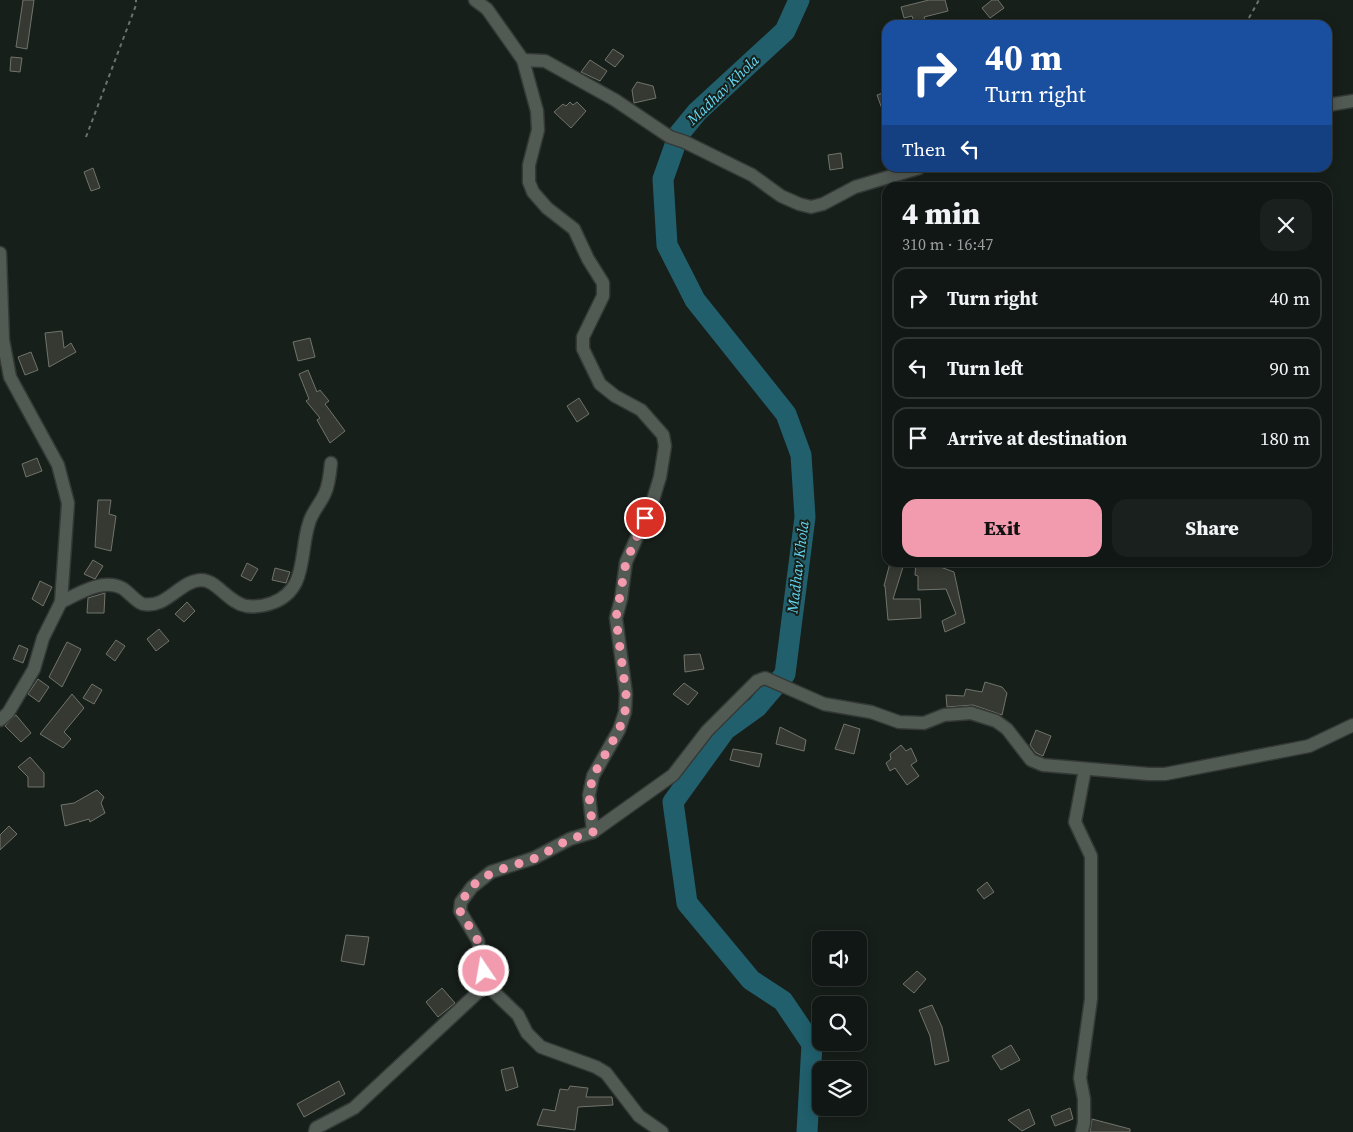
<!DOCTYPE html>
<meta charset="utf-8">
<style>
:root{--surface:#111714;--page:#1a201d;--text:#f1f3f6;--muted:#9c9fa0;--line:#303634;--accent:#f29aae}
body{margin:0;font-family:"Source Serif 4",serif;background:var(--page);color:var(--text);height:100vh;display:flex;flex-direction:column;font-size:19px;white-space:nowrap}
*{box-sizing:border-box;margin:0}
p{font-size:16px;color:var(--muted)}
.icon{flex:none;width:28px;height:28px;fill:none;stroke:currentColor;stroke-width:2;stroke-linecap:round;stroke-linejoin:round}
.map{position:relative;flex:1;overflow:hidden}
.drawer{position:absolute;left:882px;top:182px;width:450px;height:385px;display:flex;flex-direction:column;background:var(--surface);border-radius:15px;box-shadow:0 2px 12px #0003,0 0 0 1px var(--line)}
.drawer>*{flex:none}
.top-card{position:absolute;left:882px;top:20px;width:450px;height:152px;border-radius:15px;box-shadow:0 2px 12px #0003,0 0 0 1px var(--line);background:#1a4fa0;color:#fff;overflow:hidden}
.fabs{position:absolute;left:812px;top:931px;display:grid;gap:10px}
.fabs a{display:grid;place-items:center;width:55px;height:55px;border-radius:10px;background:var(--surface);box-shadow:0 2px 12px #0003,0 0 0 1px var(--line);font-size:25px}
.pin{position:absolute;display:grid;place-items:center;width:42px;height:42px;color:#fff;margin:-21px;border:2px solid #fff;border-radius:50%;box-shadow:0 1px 5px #0007}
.me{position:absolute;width:55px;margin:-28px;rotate:348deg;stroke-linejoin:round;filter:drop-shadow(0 0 4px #0008)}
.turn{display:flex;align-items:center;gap:18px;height:105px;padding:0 20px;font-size:22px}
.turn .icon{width:65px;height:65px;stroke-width:2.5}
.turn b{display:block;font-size:35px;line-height:42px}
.then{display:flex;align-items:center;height:48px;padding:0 20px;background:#0003;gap:10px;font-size:19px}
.round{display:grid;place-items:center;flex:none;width:52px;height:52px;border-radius:15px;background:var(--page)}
.overview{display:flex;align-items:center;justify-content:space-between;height:85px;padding:0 20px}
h1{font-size:30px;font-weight:800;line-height:38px}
.cta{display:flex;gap:10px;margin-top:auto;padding:10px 20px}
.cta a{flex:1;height:58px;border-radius:15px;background:var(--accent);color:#111;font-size:20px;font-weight:800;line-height:58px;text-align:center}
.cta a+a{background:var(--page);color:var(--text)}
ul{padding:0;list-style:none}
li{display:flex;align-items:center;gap:15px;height:62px;margin:0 10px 8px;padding:0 10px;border:2px solid var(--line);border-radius:15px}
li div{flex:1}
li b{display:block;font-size:19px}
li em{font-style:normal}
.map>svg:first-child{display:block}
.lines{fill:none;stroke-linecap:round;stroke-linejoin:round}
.river{stroke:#215f6d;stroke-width:21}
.building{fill:#363931;stroke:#70746b}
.street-casing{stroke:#343935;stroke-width:15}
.secondary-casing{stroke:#343935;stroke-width:15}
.path{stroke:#6c726e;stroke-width:2;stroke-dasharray:4 4;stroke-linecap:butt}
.street{stroke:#525a54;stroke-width:12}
.secondary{stroke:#525a54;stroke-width:12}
.route{stroke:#f29aae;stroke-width:9;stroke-dasharray:0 16.2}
.labels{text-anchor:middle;stroke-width:4;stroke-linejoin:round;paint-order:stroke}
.water-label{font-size:15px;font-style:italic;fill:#65daf6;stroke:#171f1a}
</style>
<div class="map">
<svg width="1353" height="1132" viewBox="0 0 1353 1132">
<rect width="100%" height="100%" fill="#171f1a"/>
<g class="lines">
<path class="river" d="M799,0L785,31L697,112L679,134L663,179L667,245L695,300L786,414L801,455L805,517L785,674L757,707L725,730L673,802L687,903L751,980L783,1001L812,1044L807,1132"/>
</g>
<g class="building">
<path d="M23,0H34L27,49L16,47Z"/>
<path d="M929,0H945L948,11L924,17L926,22L918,25H915L912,16L904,18L901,7Z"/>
<path d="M992,0H998L1004,8L990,18L982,8Z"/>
<path d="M613,49L624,56L615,67L605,60Z"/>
<path d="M11,57L22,58L20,72L10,71Z"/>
<path d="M590,60L607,71L600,81L581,72Z"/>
<path d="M637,82L653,86L656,98L634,103L632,90Z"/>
<path d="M888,91V120H886L877,95Z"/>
<path d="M570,102L573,105L577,102L586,111L571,128L554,112L563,104L566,106Z"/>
<path d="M841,153L843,168L830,170L828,155Z"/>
<path d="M93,168L100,188L91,191L84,172Z"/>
<path d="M62,331L64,348L71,343L76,352L49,367L45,333Z"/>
<path d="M310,338L315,357L298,361L293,342Z"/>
<path d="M31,352L38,370L25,375L18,357Z"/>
<path d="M308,370L317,392L320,390L329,401L325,404L345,431L330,443L317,420L320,418L306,401L309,399L299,374Z"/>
<path d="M579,398L589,414L577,422L567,406Z"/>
<path d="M37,458L42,471L26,477L22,464Z"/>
<path d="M98,500H111L109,514L116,516L111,551L95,547Z"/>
<path d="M93,560L103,566L95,579L84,574Z"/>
<path d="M916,562H935V565L954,572L965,623L945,632L942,621L956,614L946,589L918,590V576L915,575Z"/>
<path d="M247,563L258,569L251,581L241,576Z"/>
<path d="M890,563L903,567L893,599H920L921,618L888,620L885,586H884Z"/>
<path d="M275,568L290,572L286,583L272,580Z"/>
<path d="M40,581L52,587L43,606L32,599Z"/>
<path d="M105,593L104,613H87L88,598Z"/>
<path d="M187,602L195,611L184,622L175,614Z"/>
<path d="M159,629L169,641L156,651L147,639Z"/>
<path d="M116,640L125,646L115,661L106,654Z"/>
<path d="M67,642L81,649L62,687L49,677Z"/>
<path d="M19,645L28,649L23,663L13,659Z"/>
<path d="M700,654L704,669L685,672L684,655Z"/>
<path d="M38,679L49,687L39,702L28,694Z"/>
<path d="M985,682L1002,687L1007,693L1002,715L973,705L947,707L946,695L964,696L966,689L982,692Z"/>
<path d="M684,683L698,693L688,705L673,694Z"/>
<path d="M92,684L102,690L94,704L83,698Z"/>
<path d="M72,694L84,708L64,732L71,739L63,748L40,734Z"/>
<path d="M16,715L31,733L21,742L5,726Z"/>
<path d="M844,724L860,729L854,754L835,749Z"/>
<path d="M780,727L806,740L804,751L776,744Z"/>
<path d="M1036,730L1051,736L1043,756L1036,753L1030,745Z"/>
<path d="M901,745L906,751L911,748L917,761L911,765L919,776L907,785L895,768L890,771L886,763L891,759L890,754Z"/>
<path d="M733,749L762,754L759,767L730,760Z"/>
<path d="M30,757L44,773V787H28V777L18,767Z"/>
<path d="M97,790L104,797L101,803L105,813L90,822L89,819L65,826L61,805L74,803Z"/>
<path d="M9,826L17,834L0,850V835Z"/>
<path d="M987,882L994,892L984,899L977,890Z"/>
<path d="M346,935L369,937L364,965L341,961Z"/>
<path d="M917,971L926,979L914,993L903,984Z"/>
<path d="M442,988L455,1003L438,1017L426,1002Z"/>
<path d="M932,1005L942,1027L949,1061L935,1065L930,1036L919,1010Z"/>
<path d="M1011,1045L1020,1060L1001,1070L992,1056Z"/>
<path d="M513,1067L518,1087L506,1091L501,1070Z"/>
<path d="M339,1081L345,1094L304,1117L297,1104Z"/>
<path d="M570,1086L588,1088L586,1097H612L613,1105L578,1107L575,1130L537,1125L543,1109L555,1111L560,1089L568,1090Z"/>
<path d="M1070,1108L1073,1119L1055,1126L1051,1116Z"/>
<path d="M1029,1109L1035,1124L1022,1131L1008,1120Z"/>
<path d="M1092,1119L1130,1129V1132H1090Z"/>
</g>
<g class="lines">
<g class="street-casing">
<g id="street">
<path d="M475,0L487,9L523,60L537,111L538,130L529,165V182L533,192L547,208L574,229L588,259L603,283V296L583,337V349L600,384L615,396L641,410L663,435L665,446L660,477L652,503L626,562L621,599L616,618L626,694L625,712L619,730L593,776L589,795L593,832"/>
<path d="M523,60L545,61L615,100L670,137L685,142L752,175L781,196L799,204L811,207L823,204L855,187L919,168"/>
<path d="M1328,105L1353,101"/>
<path d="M61,602C78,594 102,578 122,588C129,592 136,602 143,604C167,609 179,581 201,580C217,580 227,602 246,606C254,607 264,606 272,603C308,590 299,554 309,523C312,512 321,503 325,493C329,485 330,473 331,463"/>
<path d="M489,982L495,993L518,1015L527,1033L541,1047L596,1067L606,1073L639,1116L662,1132"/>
<path d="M315,1132L316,1128L354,1108L489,982L484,971L478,941L460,911L461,902L472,887L491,872L534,858L570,839L593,832L673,775L707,731L757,681L765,678L824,704L871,712L899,722L924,723L944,715L971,713L996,721L1007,729L1031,760L1043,765L1149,774H1165L1309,746L1353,725"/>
<path d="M1082,1132L1084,1123V1099L1080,1078L1091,999V856L1075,822L1085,769"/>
</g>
</g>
<g class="secondary-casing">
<path id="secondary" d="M0,253L3,340L10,377L58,465L68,503L61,602L43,638L34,669L8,713L0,720"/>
</g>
<g class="path">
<path d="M1245,25L1259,0"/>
<path d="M86,137L136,5V0"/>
</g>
<use href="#street" class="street"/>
<use href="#secondary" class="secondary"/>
</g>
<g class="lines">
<path class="route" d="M484,971L478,941L460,911C466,875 504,869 533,859C546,854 558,844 571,839C578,836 585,835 593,832L589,795L593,776L619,730L625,712L626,694L616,618L626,562L645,518"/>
</g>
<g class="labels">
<g class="water-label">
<text transform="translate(723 90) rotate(-44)" y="5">Madhav Khola</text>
<text transform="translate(798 567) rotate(-83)" y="5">Madhav Khola</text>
</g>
</g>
</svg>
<div class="fabs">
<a><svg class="icon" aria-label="sound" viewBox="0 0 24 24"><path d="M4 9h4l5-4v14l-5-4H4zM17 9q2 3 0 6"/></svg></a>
<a><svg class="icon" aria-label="search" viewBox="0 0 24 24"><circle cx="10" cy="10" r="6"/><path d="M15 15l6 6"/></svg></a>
<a><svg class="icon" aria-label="layers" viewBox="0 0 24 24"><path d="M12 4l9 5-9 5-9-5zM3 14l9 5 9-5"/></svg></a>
</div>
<div class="pin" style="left:645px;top:518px;background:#d93025"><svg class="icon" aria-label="arrive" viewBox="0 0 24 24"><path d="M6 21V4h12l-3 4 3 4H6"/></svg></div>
<svg class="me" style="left:484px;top:971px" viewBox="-20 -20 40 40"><circle r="17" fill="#f29aae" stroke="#fff" stroke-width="3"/><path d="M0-11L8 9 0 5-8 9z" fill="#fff"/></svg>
<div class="top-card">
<div class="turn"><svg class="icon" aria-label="right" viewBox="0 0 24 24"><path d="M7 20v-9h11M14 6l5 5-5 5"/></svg><div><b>40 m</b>Turn right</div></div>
<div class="then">Then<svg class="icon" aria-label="left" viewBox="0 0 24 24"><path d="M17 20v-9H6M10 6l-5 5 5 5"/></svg></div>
</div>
<section class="drawer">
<div class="overview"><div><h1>4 min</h1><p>310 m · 16:47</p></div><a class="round"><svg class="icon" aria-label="close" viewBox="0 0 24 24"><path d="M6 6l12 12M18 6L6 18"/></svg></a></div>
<ul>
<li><svg class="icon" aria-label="right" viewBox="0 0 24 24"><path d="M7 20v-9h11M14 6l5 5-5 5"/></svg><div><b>Turn right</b></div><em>40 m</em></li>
<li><svg class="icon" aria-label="left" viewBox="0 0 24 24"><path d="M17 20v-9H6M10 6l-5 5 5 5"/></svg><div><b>Turn left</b></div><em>90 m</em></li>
<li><svg class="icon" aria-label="arrive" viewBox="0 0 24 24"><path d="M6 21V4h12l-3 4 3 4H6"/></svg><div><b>Arrive at destination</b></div><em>180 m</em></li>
</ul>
<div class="cta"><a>Exit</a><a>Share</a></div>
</section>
</div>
